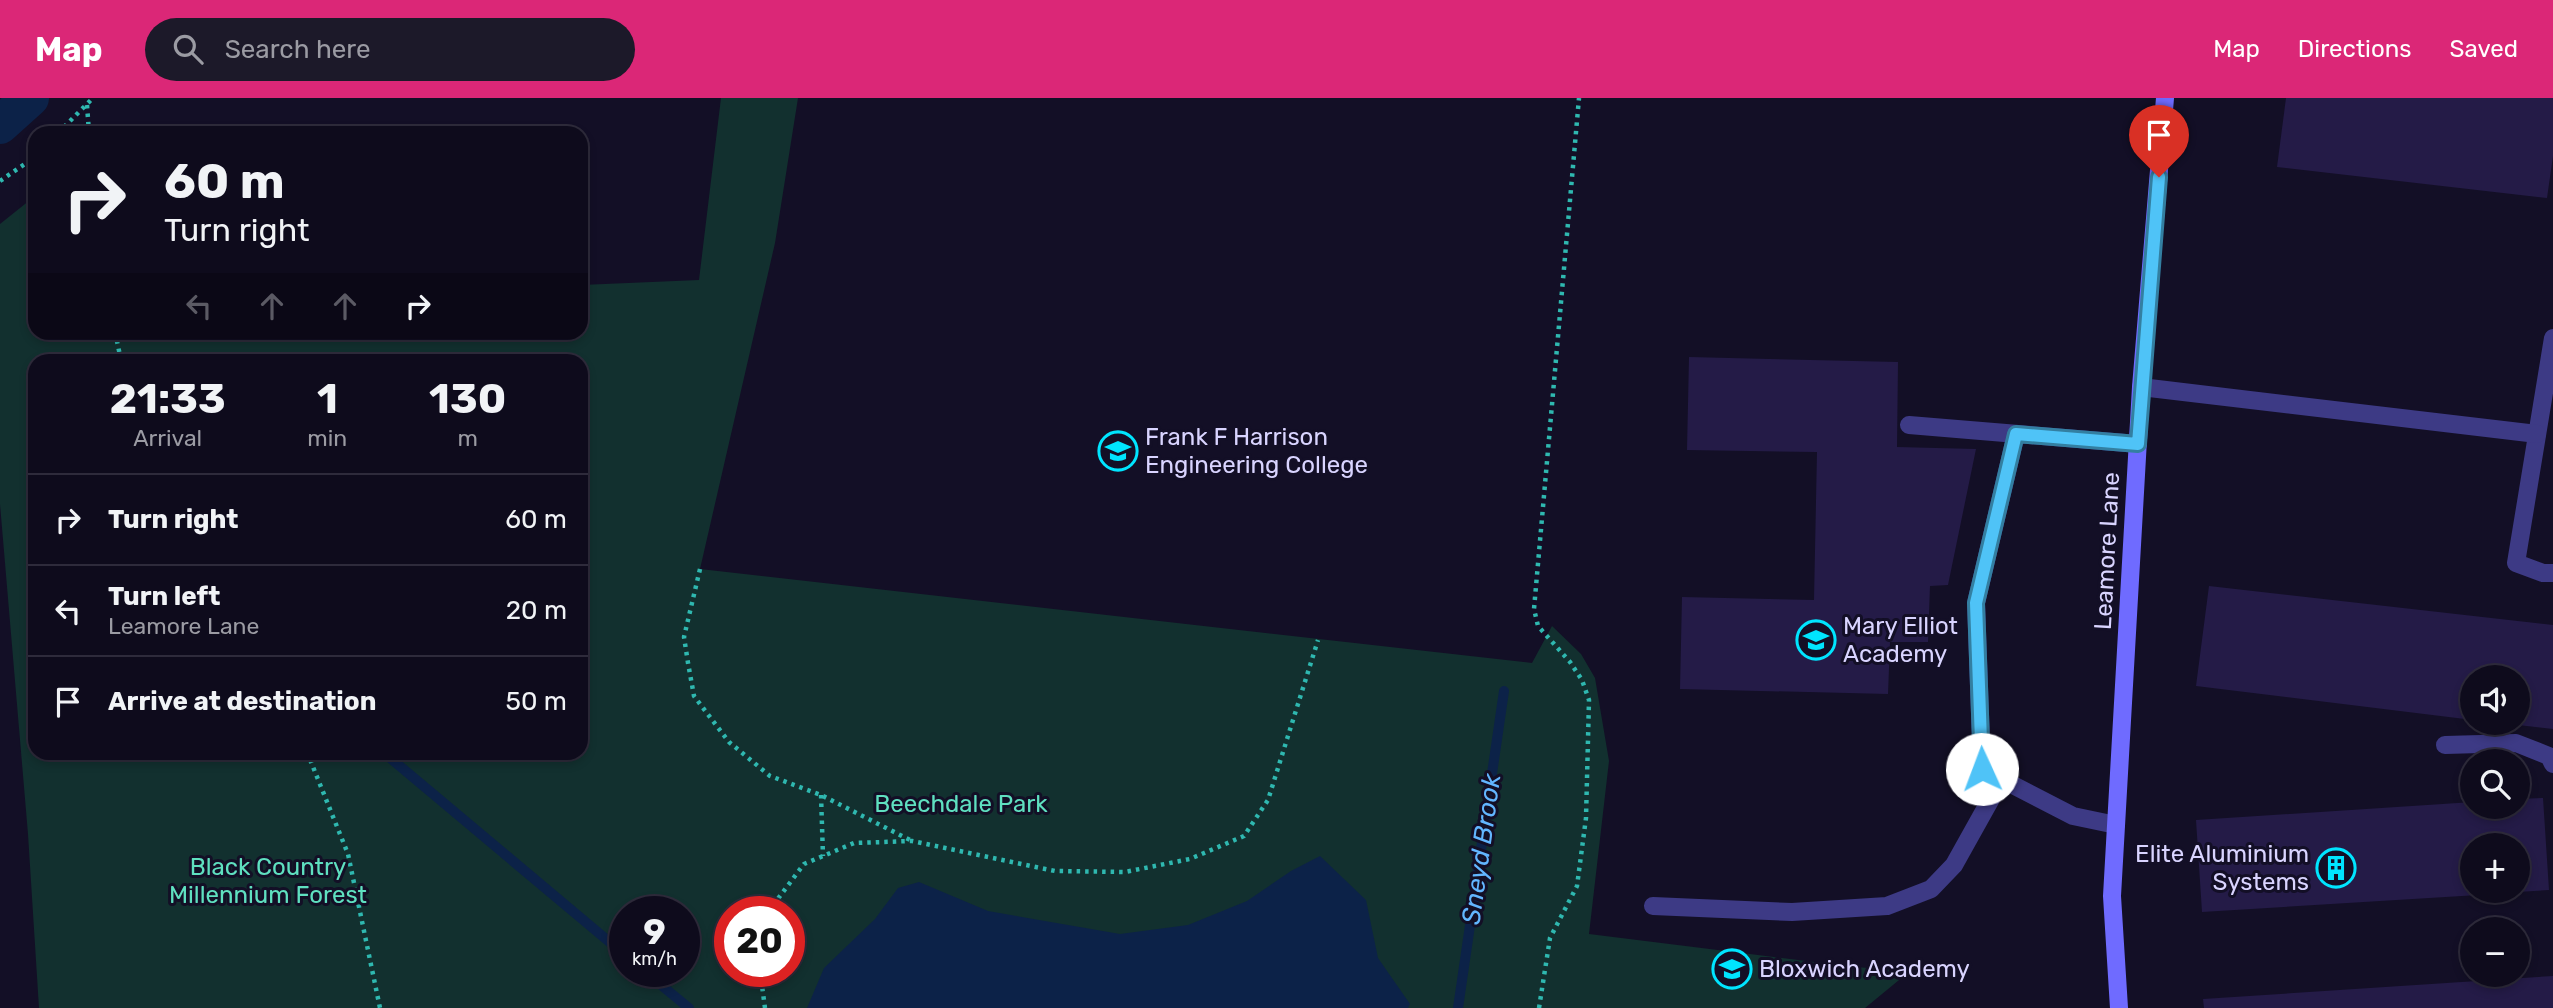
<!DOCTYPE html>
<meta charset="utf-8">
<style>
:root{--surface:#0e0b1c;--page:#1c1929;--text:#f1f3f6;--muted:#9b9ba3;--line:#2e2b3b;--accent:#db2777}
body{margin:0;font-family:Rubik,sans-serif;background:var(--page);color:var(--text);height:100vh;display:flex;flex-direction:column;font-size:26px;white-space:nowrap}
*{box-sizing:border-box;margin:0}
p{font-size:23px;color:var(--muted)}
.icon{flex:none;width:38px;height:38px;fill:none;stroke:currentColor;stroke-width:2;stroke-linecap:round;stroke-linejoin:round}
.map{position:relative;flex:1;overflow:hidden}
.drawer{position:absolute;left:28px;top:256px;width:560px;height:406px;display:flex;flex-direction:column;background:var(--surface);border-radius:21px;box-shadow:0 4px 10px #0003,0 0 0 2px var(--line)}
.drawer>*{flex:none}
.top-card{position:absolute;left:28px;top:28px;width:560px;height:214px;border-radius:21px;box-shadow:0 4px 10px #0003,0 0 0 2px var(--line);background:#0e0b1c;color:var(--text);overflow:hidden}
.controls{position:absolute;left:2460px;top:567px;display:grid;gap:14px}
.controls a{display:grid;place-items:center;width:70px;height:70px;border-radius:50%;background:var(--surface);box-shadow:0 4px 10px #0003,0 0 0 2px var(--line);font-size:35px}
.speed{position:absolute;left:609px;top:798px;display:flex;gap:14px;font-size:35px;font-weight:700;text-align:center}
.speed>*{display:grid;place-content:center;width:91px;height:91px;border-radius:50%;background:var(--surface);box-shadow:0 4px 10px #0003,0 0 0 2px var(--line);line-height:1}
.speed small{font-size:18px;font-weight:400}
.speed .limit{border:10px solid #d22;background:#fff;color:#111}
.pin{position:absolute;display:grid;place-items:center;width:60px;height:60px;color:#fff;margin:-72px -30px;border-radius:50% 50% 50% 0;rotate:-45deg;box-shadow:0 0 7px #0007}
.pin .icon{rotate:45deg}
.me{position:absolute;width:77px;margin:-38px;rotate:358deg;stroke-linejoin:round;filter:drop-shadow(0 0 5px #0008)}
.turn{display:flex;align-items:center;gap:24px;height:147px;padding:0 21px;font-size:32px}
.turn .icon{width:91px;height:91px;stroke-width:2.5}
.turn b{display:block;font-size:49px;line-height:60px}
.lanes{display:flex;align-items:center;height:66px;padding:0 21px;background:#0003;justify-content:center;gap:35px;direction:ltr}
.lanes .off{opacity:.35}
.eta{display:flex;justify-content:space-evenly;align-items:center;height:119px;text-align:center}
.eta b{font-size:42px;font-weight:700;line-height:49px}
ul{padding:0;list-style:none}
li{display:flex;align-items:center;gap:21px;height:91px;padding:0 21px;border-top:2px solid var(--line)}
li div{flex:1}
li b{display:block;font-size:26px}
li em{font-style:normal}
header{display:flex;align-items:center;gap:42px;box-sizing:border-box;height:98px;padding:0 35px;background:var(--accent);color:#fff}
header strong{font-size:33px}
nav{display:flex;gap:38px;margin-inline-start:auto;font-size:24px}
.search{width:490px;height:63px;background:var(--page);display:flex;align-items:center;gap:18px;box-sizing:border-box;padding:0 24px;border-radius:38px;color:var(--muted);font-size:26px}
.map>svg:first-child{display:block}
.green{fill:#12302f;fill-rule:evenodd}
.water{fill:#0c2248}
.lines{fill:none;stroke-linecap:round;stroke-linejoin:round}
.stream{stroke:#0c2248;stroke-width:10}
.canal{stroke:#0c2248;stroke-width:38}
.building{fill:#241b47}
.path{stroke:#2fb8b0;stroke-width:4.5;stroke-dasharray:3.5 5;stroke-linecap:butt}
.lane{stroke:#3d3a85;stroke-width:18}
.secondary{stroke:#6f6bff;stroke-width:18}
.route-casing{stroke:#337fa1;stroke-width:18}
.route{stroke:#4fc3f7;stroke-width:12}
.labels{text-anchor:middle;stroke-width:6;stroke-linejoin:round;paint-order:stroke}
.poi-label{font-size:24px;fill:#d9d4ff;stroke:#130f26;text-anchor:start}
.street-label{font-size:24px;fill:#d9d4ff;stroke:#130f26}
.park-label{font-size:24px;fill:#5fe0c0;stroke:#130f26}
.water-label{font-size:26px;font-style:italic;fill:#62b6ff;stroke:#130f26}
</style>
<header>
<strong>Map</strong>
<div class="search"><svg class="icon" aria-label="search" viewBox="0 0 24 24"><circle cx="10" cy="10" r="6"/><path d="M15 15l6 6"/></svg>Search here</div>
<nav><a>Map</a><a>Directions</a><a>Saved</a></nav>
</header>
<div class="map">
<svg width="2553" height="910" viewBox="0 0 2553 910">
<rect width="100%" height="100%" fill="#130f26"/>
<path class="green" d="M721,0H798L775,145L700,471L1532,565L1552,528L1581,556L1595,580L1609,663L1589,836L1855,869L1910,873L1865,910H39L28,736L0,406V126L35,98V234H581V187L699,182ZM35,262H581V654H35ZM625,814H684V873H625ZM730,814H789V873H730Z"/>
<path class="water" d="M1320,758L1366,802L1378,860L1410,906L1408,910H807L824,870L875,821L898,790L919,784L988,813L1120,836L1188,827L1247,803L1291,773Z"/>
<g class="lines">
<g class="stream">
<path d="M383,654L625,857"/>
<path d="M644,873L689,910"/>
<path d="M1458,910L1504,593"/>
</g>
<path class="canal" d="M0,27L30,0"/>
</g>
<g class="building">
<path d="M2286,0H2553V58L2547,100L2277,69Z"/>
<path d="M1689,259L1898,264L1897,349L1976,351L1948,487L1930,488L1928,544H1890L1888,596L1680,591L1682,499L1814,502L1817,354L1687,352Z"/>
<path d="M2209,488L2553,527V631L2518,627V579H2473V622L2196,588Z"/>
<path d="M2543,700L2549,792L2518,794V747H2473V793H2511V795L2202,814L2196,722L2473,704V709H2518V701Z"/>
<path d="M2553,878V910H2204L2203,901Z"/>
</g>
<g class="lines">
<g class="path">
<path d="M87,7L89,35"/>
<path d="M58,35L93,0"/>
<path d="M0,83L35,59"/>
<path d="M115,234L121,262"/>
<path d="M700,471L684,539L688,565L694,598L729,644L770,678L821,697L912,743"/>
<path d="M307,654L348,756L380,910"/>
<path d="M821,697L823,758"/>
<path d="M768,814L804,766L854,745L912,743L1055,773L1125,774L1190,761L1244,738L1268,702L1318,542"/>
<path d="M760,873L765,910"/>
<path d="M1539,910L1550,840L1577,788L1586,720L1589,602L1582,582L1570,564L1538,528L1534,511L1579,0"/>
</g>
<g class="lane">
<path d="M2553,240L2516,465L2543,475H2553"/>
<path d="M2141,289L2537,336"/>
<path d="M1909,327L2138,346"/>
<path d="M2016,336L1976,505L1982,671L2073,718L2116,727"/>
<path d="M2445,647L2516,645L2549,658L2553,666"/>
<path d="M1653,808L1792,814L1887,808L1931,791L1954,767L2002,681"/>
</g>
<path class="secondary" d="M2119,910L2112,798L2141,289L2165,0"/>
</g>
<g class="lines">
<g class="route-casing">
<path id="route" d="M1982,671L1976,505L2016,336L2138,346L2159,79"/>
</g>
<use href="#route" class="route"/>
</g>
<defs>
<g id="school-ring" transform="scale(2.0125)"><circle r="9.5" fill="#130f26" stroke="#00e5ff" stroke-width="1.5"/><path d="M0-5L7-2L0 1L-7-2ZM-4 1L0 2.5L4 1V4Q0 6-4 4Z" fill="#00e5ff"/></g>
<g id="building-ring" transform="scale(2.0125)"><circle r="9.5" fill="#130f26" stroke="#00e5ff" stroke-width="1.5"/><path d="M-4-6H4V6H1V3H-1V6H-4ZM-2.5-4.3h1.7v1.8h-1.7ZM.8-4.3h1.7v1.8H.8ZM-2.5-1h1.7V.8h-1.7ZM.8-1h1.7V.8H.8Z" fill="#00e5ff"/></g>
</defs>
<g fill-rule="evenodd">
<use href="#school-ring" x="1118" y="353"/>
<use href="#school-ring" x="1816" y="542"/>
<use href="#building-ring" x="2336" y="770"/>
<use href="#school-ring" x="1732" y="871"/>
</g>
<g class="labels">
<g class="poi-label">
<text x="1145" y="347">Frank F Harrison<tspan x="1145" dy="28">Engineering College</tspan></text>
<text x="1843" y="536">Mary Elliot<tspan x="1843" dy="28">Academy</tspan></text>
<text x="2309" y="764" text-anchor="end">Elite Aluminium<tspan x="2309" dy="28">Systems</tspan></text>
<text x="1759" y="879">Bloxwich Academy</text>
</g>
<g class="street-label">
<text transform="translate(2107 453) rotate(-87)" y="8">Leamore Lane</text>
</g>
<g class="park-label">
<text x="961" y="714">Beechdale Park</text>
<text x="268" y="777">Black Country<tspan x="268" dy="28">Millennium Forest</tspan></text>
</g>
<g class="water-label">
<text transform="translate(1481 751) rotate(-82)" y="9">Sneyd Brook</text>
</g>
</g>
</svg>
<div class="controls">
<a><svg class="icon" aria-label="sound" viewBox="0 0 24 24"><path d="M4 9h4l5-4v14l-5-4H4zM17 9q2 3 0 6"/></svg></a>
<a><svg class="icon" aria-label="search" viewBox="0 0 24 24"><circle cx="10" cy="10" r="6"/><path d="M15 15l6 6"/></svg></a>
<a>+</a>
<a>−</a>
</div>
<div class="speed"><div>9<small>km/h</small></div><div class="limit">20</div></div>
<div class="pin" style="left:2159px;top:79px;background:#d93025"><svg class="icon" aria-label="arrive" viewBox="0 0 24 24"><path d="M6 21V4h12l-3 4 3 4H6"/></svg></div>
<svg class="me" style="left:1982px;top:671px" viewBox="-20 -20 40 40"><circle r="19" fill="#fff"/><path d="M0-13L10 11 0 6-10 11z" fill="#4fc3f7"/></svg>
<div class="top-card">
<div class="turn"><svg class="icon" aria-label="right" viewBox="0 0 24 24"><path d="M7 20v-9h11M14 6l5 5-5 5"/></svg><div><b>60 m</b>Turn right</div></div>
<div class="lanes"><svg class="icon off" aria-label="left" viewBox="0 0 24 24"><path d="M17 20v-9H6M10 6l-5 5 5 5"/></svg><svg class="icon off" aria-label="ahead" viewBox="0 0 24 24"><path d="M12 20V5M6 11l6-6 6 6"/></svg><svg class="icon off" aria-label="ahead" viewBox="0 0 24 24"><path d="M12 20V5M6 11l6-6 6 6"/></svg><svg class="icon" aria-label="right" viewBox="0 0 24 24"><path d="M7 20v-9h11M14 6l5 5-5 5"/></svg></div>
</div>
<section class="drawer">
<div class="eta">
<div><b>21:33</b><p>Arrival</p></div>
<div><b>1</b><p>min</p></div>
<div><b>130</b><p>m</p></div>
</div>
<ul>
<li><svg class="icon" aria-label="right" viewBox="0 0 24 24"><path d="M7 20v-9h11M14 6l5 5-5 5"/></svg><div><b>Turn right</b></div><em>60 m</em></li>
<li><svg class="icon" aria-label="left" viewBox="0 0 24 24"><path d="M17 20v-9H6M10 6l-5 5 5 5"/></svg><div><b>Turn left</b><p>Leamore Lane</p></div><em>20 m</em></li>
<li><svg class="icon" aria-label="arrive" viewBox="0 0 24 24"><path d="M6 21V4h12l-3 4 3 4H6"/></svg><div><b>Arrive at destination</b></div><em>50 m</em></li>
</ul>
</section>
</div>
